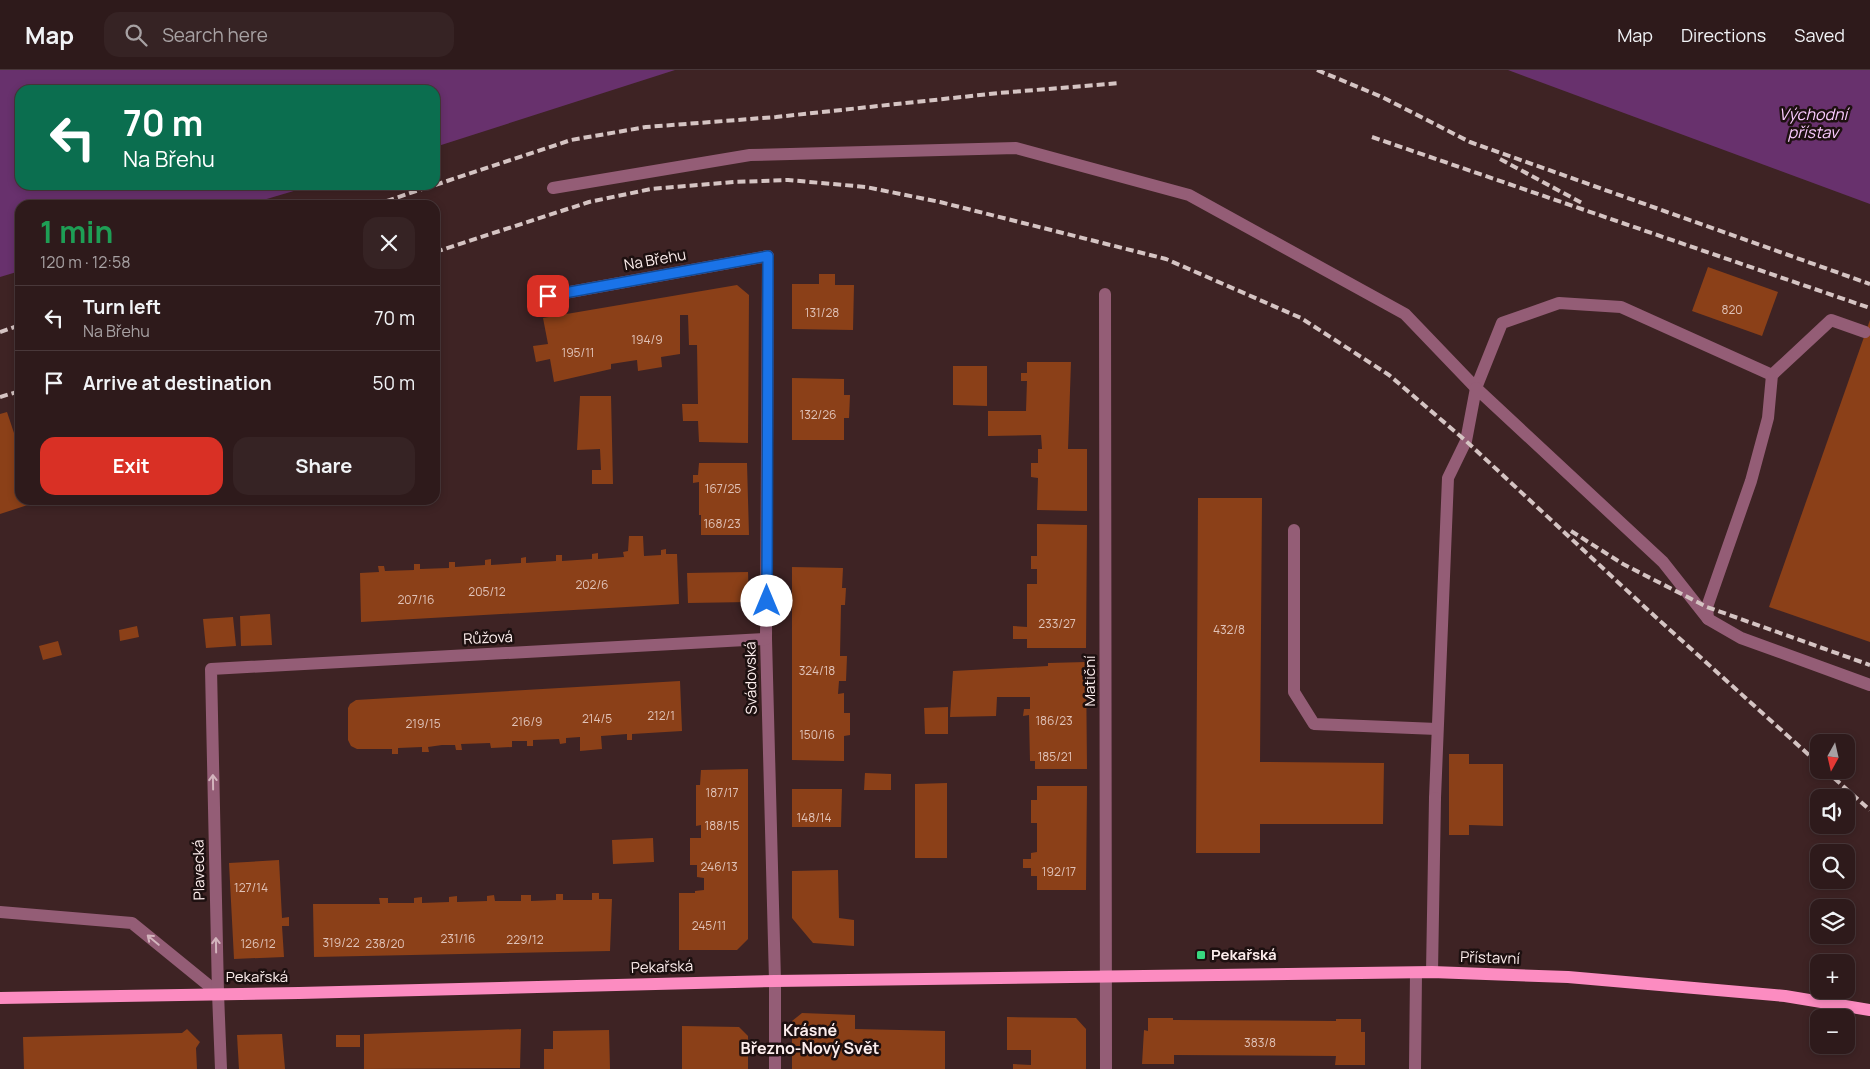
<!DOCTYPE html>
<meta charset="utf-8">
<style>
:root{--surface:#2e1a1b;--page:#362324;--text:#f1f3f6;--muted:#a7a1a3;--line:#49383a;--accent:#d93025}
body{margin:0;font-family:Manrope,sans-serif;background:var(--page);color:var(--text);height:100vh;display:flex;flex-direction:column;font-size:19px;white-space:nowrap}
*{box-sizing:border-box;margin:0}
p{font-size:16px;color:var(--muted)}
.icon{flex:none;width:28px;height:28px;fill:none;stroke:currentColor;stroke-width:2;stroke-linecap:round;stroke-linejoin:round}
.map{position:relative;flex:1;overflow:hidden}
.sheet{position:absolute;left:15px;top:130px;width:425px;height:305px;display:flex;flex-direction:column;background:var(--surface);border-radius:15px;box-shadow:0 2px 8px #0003,0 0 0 1px var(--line)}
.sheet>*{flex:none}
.top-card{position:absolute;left:15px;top:15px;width:425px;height:105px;border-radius:15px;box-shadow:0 2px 8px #0003,0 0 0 1px var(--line);background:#0b6e4f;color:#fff;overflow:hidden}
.needle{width:32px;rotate:188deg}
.fabs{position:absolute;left:1810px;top:664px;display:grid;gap:10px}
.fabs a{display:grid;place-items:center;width:45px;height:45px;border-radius:10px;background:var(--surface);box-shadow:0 2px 8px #0003,0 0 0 1px var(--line);font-size:25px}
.pin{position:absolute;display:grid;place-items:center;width:42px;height:42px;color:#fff;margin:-21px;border-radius:10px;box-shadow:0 2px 8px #0006}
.me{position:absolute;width:55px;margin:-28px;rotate:0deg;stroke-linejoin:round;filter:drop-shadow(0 0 4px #0008)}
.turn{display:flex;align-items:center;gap:18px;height:105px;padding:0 25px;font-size:22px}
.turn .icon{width:65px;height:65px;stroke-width:2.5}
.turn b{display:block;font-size:35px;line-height:42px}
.round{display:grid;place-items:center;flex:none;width:52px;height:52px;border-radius:15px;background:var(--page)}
.head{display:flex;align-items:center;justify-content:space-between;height:85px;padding:0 25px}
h1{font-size:30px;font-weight:700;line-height:38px;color:#1e9e55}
.primary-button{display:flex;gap:10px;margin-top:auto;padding:10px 25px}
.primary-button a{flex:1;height:58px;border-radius:15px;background:var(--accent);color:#fff;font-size:20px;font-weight:700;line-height:58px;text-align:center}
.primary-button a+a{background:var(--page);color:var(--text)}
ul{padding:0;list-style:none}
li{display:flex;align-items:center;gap:15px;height:65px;padding:0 25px;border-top:1px solid var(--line)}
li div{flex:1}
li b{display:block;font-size:19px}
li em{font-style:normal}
header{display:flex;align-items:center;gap:30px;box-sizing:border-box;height:70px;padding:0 25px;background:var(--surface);border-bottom:1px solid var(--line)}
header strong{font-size:24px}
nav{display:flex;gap:28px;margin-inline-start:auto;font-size:18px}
.search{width:350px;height:45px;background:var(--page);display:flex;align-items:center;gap:12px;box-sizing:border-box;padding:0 18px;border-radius:15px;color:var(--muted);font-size:19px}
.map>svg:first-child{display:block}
.water{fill:#68316d}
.building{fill:#8b4018}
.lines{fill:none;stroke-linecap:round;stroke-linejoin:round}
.lane{stroke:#945d76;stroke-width:12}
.street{stroke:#945d76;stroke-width:12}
.primary{stroke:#fc8cc1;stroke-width:12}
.rail{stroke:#d5c4c3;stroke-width:4;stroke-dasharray:8 4;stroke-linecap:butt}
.oneway{stroke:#d3b4bd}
.route-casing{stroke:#114b97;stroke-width:12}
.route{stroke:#1a73e8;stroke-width:9}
.poi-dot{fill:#38d87f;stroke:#1d1010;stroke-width:2}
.labels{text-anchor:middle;stroke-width:5;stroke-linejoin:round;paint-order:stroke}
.number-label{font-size:12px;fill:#e0c2b8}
.street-label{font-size:15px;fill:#fdeeed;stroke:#1d1010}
.poi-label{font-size:15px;font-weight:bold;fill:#fdeeed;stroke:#1d1010;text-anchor:start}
.water-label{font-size:16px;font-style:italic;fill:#facafe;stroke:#1d1010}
.neighbourhood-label{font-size:16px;font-weight:bold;fill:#fdeeed;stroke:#1d1010}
</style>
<header>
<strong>Map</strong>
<div class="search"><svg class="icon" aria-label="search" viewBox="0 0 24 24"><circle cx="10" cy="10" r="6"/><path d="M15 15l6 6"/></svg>Search here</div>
<nav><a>Map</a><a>Directions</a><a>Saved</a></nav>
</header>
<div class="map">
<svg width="1870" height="999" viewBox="0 0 1870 999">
<rect width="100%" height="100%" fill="#3e2324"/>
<g class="water">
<path d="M0,0H675L435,77V20H20V115H314L246,135H20V201L0,207Z"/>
<path d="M1508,0H1870V134Z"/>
</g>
<g class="building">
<path d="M1708,197L1778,222L1762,266L1692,241Z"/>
<path d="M819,204H835V215H854L853,260L792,259V214H819Z"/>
<path d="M737,215L749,225L748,373L699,372L698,351H683L682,334H698L697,275H689L688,245H680V284L661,287L662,297L638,301L637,290L611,294V299L554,312L550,289L536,292L533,276L548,274L543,248Z"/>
<path d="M1870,250V572L1769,537Z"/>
<path d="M1027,292H1071L1068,379H1087V441L1037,440L1038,408L1031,407V393H1038V379H1042L1041,365L988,366V341H1026L1027,311H1021V303H1027Z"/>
<path d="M953,296H987V336L953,335Z"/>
<path d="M792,308L844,309V325H850L849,348H844V370H792Z"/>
<path d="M580,326H611L613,414H592V400H601L600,379L577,380Z"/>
<path d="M7,342L20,381V430H36L37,432L0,444V344Z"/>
<path d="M699,393H747L749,465H701V445H699V412L693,413V405H698Z"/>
<path d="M1198,428H1262L1260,692L1384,693L1383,754H1260V783H1196Z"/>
<path d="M1037,454L1087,455L1086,578H1027V569H1013V556L1027,557V514H1037V499H1031V486H1037Z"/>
<path d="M629,466H643L644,486L661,485V480L666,479V484H677L679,534L361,552L360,503L379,502L378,496H384L385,501L414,500V494H420V499L449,498V492H455V497L485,495V490L491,489V495L521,493V488L526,487V493L556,491V485H562V491L592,489V484L598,483V489L624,487L623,482L628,481Z"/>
<path d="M792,497L843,498L842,518H846L845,535H841L840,586H847L846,611H839L838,624L844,623V643H850V665L844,666V691L792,690Z"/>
<path d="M748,502L749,532L688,533L687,503Z"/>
<path d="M270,544L272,575L241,576L240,546Z"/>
<path d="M233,547L236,576L206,578L203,549Z"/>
<path d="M137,556L139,567L120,571L119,560Z"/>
<path d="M58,571L62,585L43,590L39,576Z"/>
<path d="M1086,592L1087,699H1035V691H1030L1029,645L1023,646L1024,639H1030V627H997L996,646L950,647L953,601L1048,596V593Z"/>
<path d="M680,611L682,661L632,664V670H627V664L601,666L602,679L580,681V667L566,668V673L560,674L559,669L533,670V676H527V671H512V677L491,678L490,673L461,674L462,680H456L455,675H442L428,677L429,682H422V677L398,678V684H392V679H357L351,676L348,670V638L350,634L356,630Z"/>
<path d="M948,637V664H925L924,638Z"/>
<path d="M1449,684H1469V694H1503V756L1469,755V765H1449Z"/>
<path d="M748,699V869L737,880H679V823H695V821L704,820V808L697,807V795H690V768H701V755L696,756V715H700L701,700Z"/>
<path d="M865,703L891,704V720H864Z"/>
<path d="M947,713V788H915V714Z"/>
<path d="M1037,716H1087L1086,820H1037V806H1031V798H1023V789H1031V783L1037,782V753H1031V730H1037Z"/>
<path d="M792,719H842L841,757H792Z"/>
<path d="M653,768L654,792L613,794L612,770Z"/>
<path d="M279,790L282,848L289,847V856H282L284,887L234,889L229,793Z"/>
<path d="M838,800L839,848L854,850V876L813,873L792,848V801Z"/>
<path d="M592,823H599V829H612L610,881L314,887L313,834H380L379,828H388V833H414V828L422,827V833L449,832V827L457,826V832L487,831V826L494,825L495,831H521V825H531V831L556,830V824H563V830H592Z"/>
<path d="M802,943L855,945V959L945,961V999H792V951Z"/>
<path d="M1007,947L1076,948L1086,959V999H1013V994L1031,995V980H1007Z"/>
<path d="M1148,948H1173V950L1336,951V949H1361V962H1365V995H1335L1336,986L1174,985V994H1142L1144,960L1148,961Z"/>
<path d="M682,956L739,957L748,966V999H682Z"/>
<path d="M187,959L200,972L196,978L197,999H24L23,967L182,963Z"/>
<path d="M521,959L520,998L364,999V964Z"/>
<path d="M609,960L610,999H544V979H553V961Z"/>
<path d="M282,964L285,999H239L237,965Z"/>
<rect x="336" y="965" width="24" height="12"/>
</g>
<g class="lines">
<g class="lane">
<path d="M553,118L750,85L1016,78L1189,125L1405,244L1476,318L1502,253L1559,233L1621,237L1772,305"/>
<path d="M1294,460V622L1314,654L1437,659"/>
<path d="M1708,549L1707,537L1751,411L1768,348L1772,305L1831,250L1865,262"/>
<path d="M1435,728L1448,408L1466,371L1476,318L1663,492L1708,549L1741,568L1870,615"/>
</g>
<g class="street">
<path d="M1105,224L1106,999"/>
<path d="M548,226L768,186L766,569L775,911V999"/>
<path d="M0,842L132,853L218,923"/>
<path d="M1432,902L1435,728"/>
<path d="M221,999L218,923L211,599L766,569"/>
<path d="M1415,999L1416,903"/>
</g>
<path class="primary" d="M0,928L299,923L775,911L1432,902L1568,907L1785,926L1870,940"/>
<g class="rail">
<path d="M1317,0L1382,27L1470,72L1870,214"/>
<path d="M1372,67L1870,238"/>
<path d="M1500,89L1582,133"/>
<path d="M435,115L571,70L646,57L776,47L999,23L1120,13"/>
<path d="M375,135L434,115"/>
<path d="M435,182L589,132L651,119L734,112L788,110L866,117L940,132L1166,189L1301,248L1389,305L1466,371L1649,541L1819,694"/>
<path d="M0,262L20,255"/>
<path d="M0,327L20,321"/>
<path d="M1571,461L1623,494L1707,537L1870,595"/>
<path d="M1825,700L1870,740"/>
</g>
</g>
<defs><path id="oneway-shaft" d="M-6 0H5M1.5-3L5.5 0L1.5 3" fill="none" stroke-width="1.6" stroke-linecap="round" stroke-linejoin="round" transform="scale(1.25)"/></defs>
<g class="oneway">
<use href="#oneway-shaft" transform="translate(213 712) rotate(-91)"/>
<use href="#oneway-shaft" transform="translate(153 870) rotate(-140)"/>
<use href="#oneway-shaft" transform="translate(216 875) rotate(-91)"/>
</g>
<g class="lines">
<g class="route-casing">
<path id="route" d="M548,226L768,186L767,531"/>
</g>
<use href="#route" class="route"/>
</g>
<rect class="poi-dot" x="1196" y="880" width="10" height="10" rx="2.5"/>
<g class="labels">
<g class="number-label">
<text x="1732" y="244">820</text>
<text x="822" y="247">131/28</text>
<text x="647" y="274">194/9</text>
<text x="578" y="287">195/11</text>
<text x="818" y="349">132/26</text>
<text x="723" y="423">167/25</text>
<text x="722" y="458">168/23</text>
<text x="592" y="519">202/6</text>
<text x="487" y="526">205/12</text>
<text x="416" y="534">207/16</text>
<text x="1057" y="558">233/27</text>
<text x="1229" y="564">432/8</text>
<text x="817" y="605">324/18</text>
<text x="661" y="650">212/1</text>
<text x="597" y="653">214/5</text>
<text x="1054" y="655">186/23</text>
<text x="527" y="656">216/9</text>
<text x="423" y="658">219/15</text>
<text x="817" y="669">150/16</text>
<text x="1055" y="691">185/21</text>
<text x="722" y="727">187/17</text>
<text x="814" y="752">148/14</text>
<text x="722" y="760">188/15</text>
<text x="719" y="801">246/13</text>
<text x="1059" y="806">192/17</text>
<text x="251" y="822">127/14</text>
<text x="709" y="860">245/11</text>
<text x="458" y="873">231/16</text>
<text x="525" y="874">229/12</text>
<text x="341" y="877">319/22</text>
<text x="258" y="878">126/12</text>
<text x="385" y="878">238/20</text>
<text x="1260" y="977">383/8</text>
</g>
<g class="street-label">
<text transform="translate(655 190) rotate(-10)" y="5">Na Břehu</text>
<text transform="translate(488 568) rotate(-3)" y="5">Růžová</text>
<text transform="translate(751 608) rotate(-91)" y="5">Svádovská</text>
<text transform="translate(1090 611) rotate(-90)" y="5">Matiční</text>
<text transform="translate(199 800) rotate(-91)" y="5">Plavecká</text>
<text transform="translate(1490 888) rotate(2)" y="5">Přístavní</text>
<text transform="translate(662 897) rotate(-2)" y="5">Pekařská</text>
<text x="257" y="912">Pekařská</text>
</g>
<g class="poi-label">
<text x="1211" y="890">Pekařská</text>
</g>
<g class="water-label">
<text x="1813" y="50">Východní<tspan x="1813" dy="18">přístav</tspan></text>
</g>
<g class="neighbourhood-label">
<text x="810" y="966">Krásné<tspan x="810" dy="18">Březno-Nový Svět</tspan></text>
</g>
</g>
</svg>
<div class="fabs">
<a><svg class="needle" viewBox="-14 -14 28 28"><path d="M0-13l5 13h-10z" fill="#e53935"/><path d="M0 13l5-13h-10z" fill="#a7a1a3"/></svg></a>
<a><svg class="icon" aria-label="sound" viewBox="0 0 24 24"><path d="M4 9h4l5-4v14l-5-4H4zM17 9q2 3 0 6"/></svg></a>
<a><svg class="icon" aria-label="search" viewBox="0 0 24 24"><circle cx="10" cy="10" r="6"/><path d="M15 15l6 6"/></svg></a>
<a><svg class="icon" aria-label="layers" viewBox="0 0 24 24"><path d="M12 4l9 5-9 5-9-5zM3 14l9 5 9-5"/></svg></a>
<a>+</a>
<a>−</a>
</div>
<div class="pin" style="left:548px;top:226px;background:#d93025"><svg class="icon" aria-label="arrive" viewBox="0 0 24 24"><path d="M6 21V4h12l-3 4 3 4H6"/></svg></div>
<svg class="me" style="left:767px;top:531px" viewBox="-20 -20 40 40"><circle r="19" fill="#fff"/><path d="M0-13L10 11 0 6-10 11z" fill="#1a73e8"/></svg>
<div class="top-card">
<div class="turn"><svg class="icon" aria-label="left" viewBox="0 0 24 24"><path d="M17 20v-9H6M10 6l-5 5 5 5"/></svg><div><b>70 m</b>Na Břehu</div></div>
</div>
<section class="sheet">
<div class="head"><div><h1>1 min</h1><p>120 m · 12:58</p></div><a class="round"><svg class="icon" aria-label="close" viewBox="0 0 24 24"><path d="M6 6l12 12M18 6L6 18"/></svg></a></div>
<ul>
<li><svg class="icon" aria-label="left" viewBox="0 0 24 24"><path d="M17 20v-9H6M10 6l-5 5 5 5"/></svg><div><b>Turn left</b><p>Na Břehu</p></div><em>70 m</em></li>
<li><svg class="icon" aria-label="arrive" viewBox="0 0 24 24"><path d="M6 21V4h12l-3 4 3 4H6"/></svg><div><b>Arrive at destination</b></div><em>50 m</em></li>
</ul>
<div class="primary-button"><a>Exit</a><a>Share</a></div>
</section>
</div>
